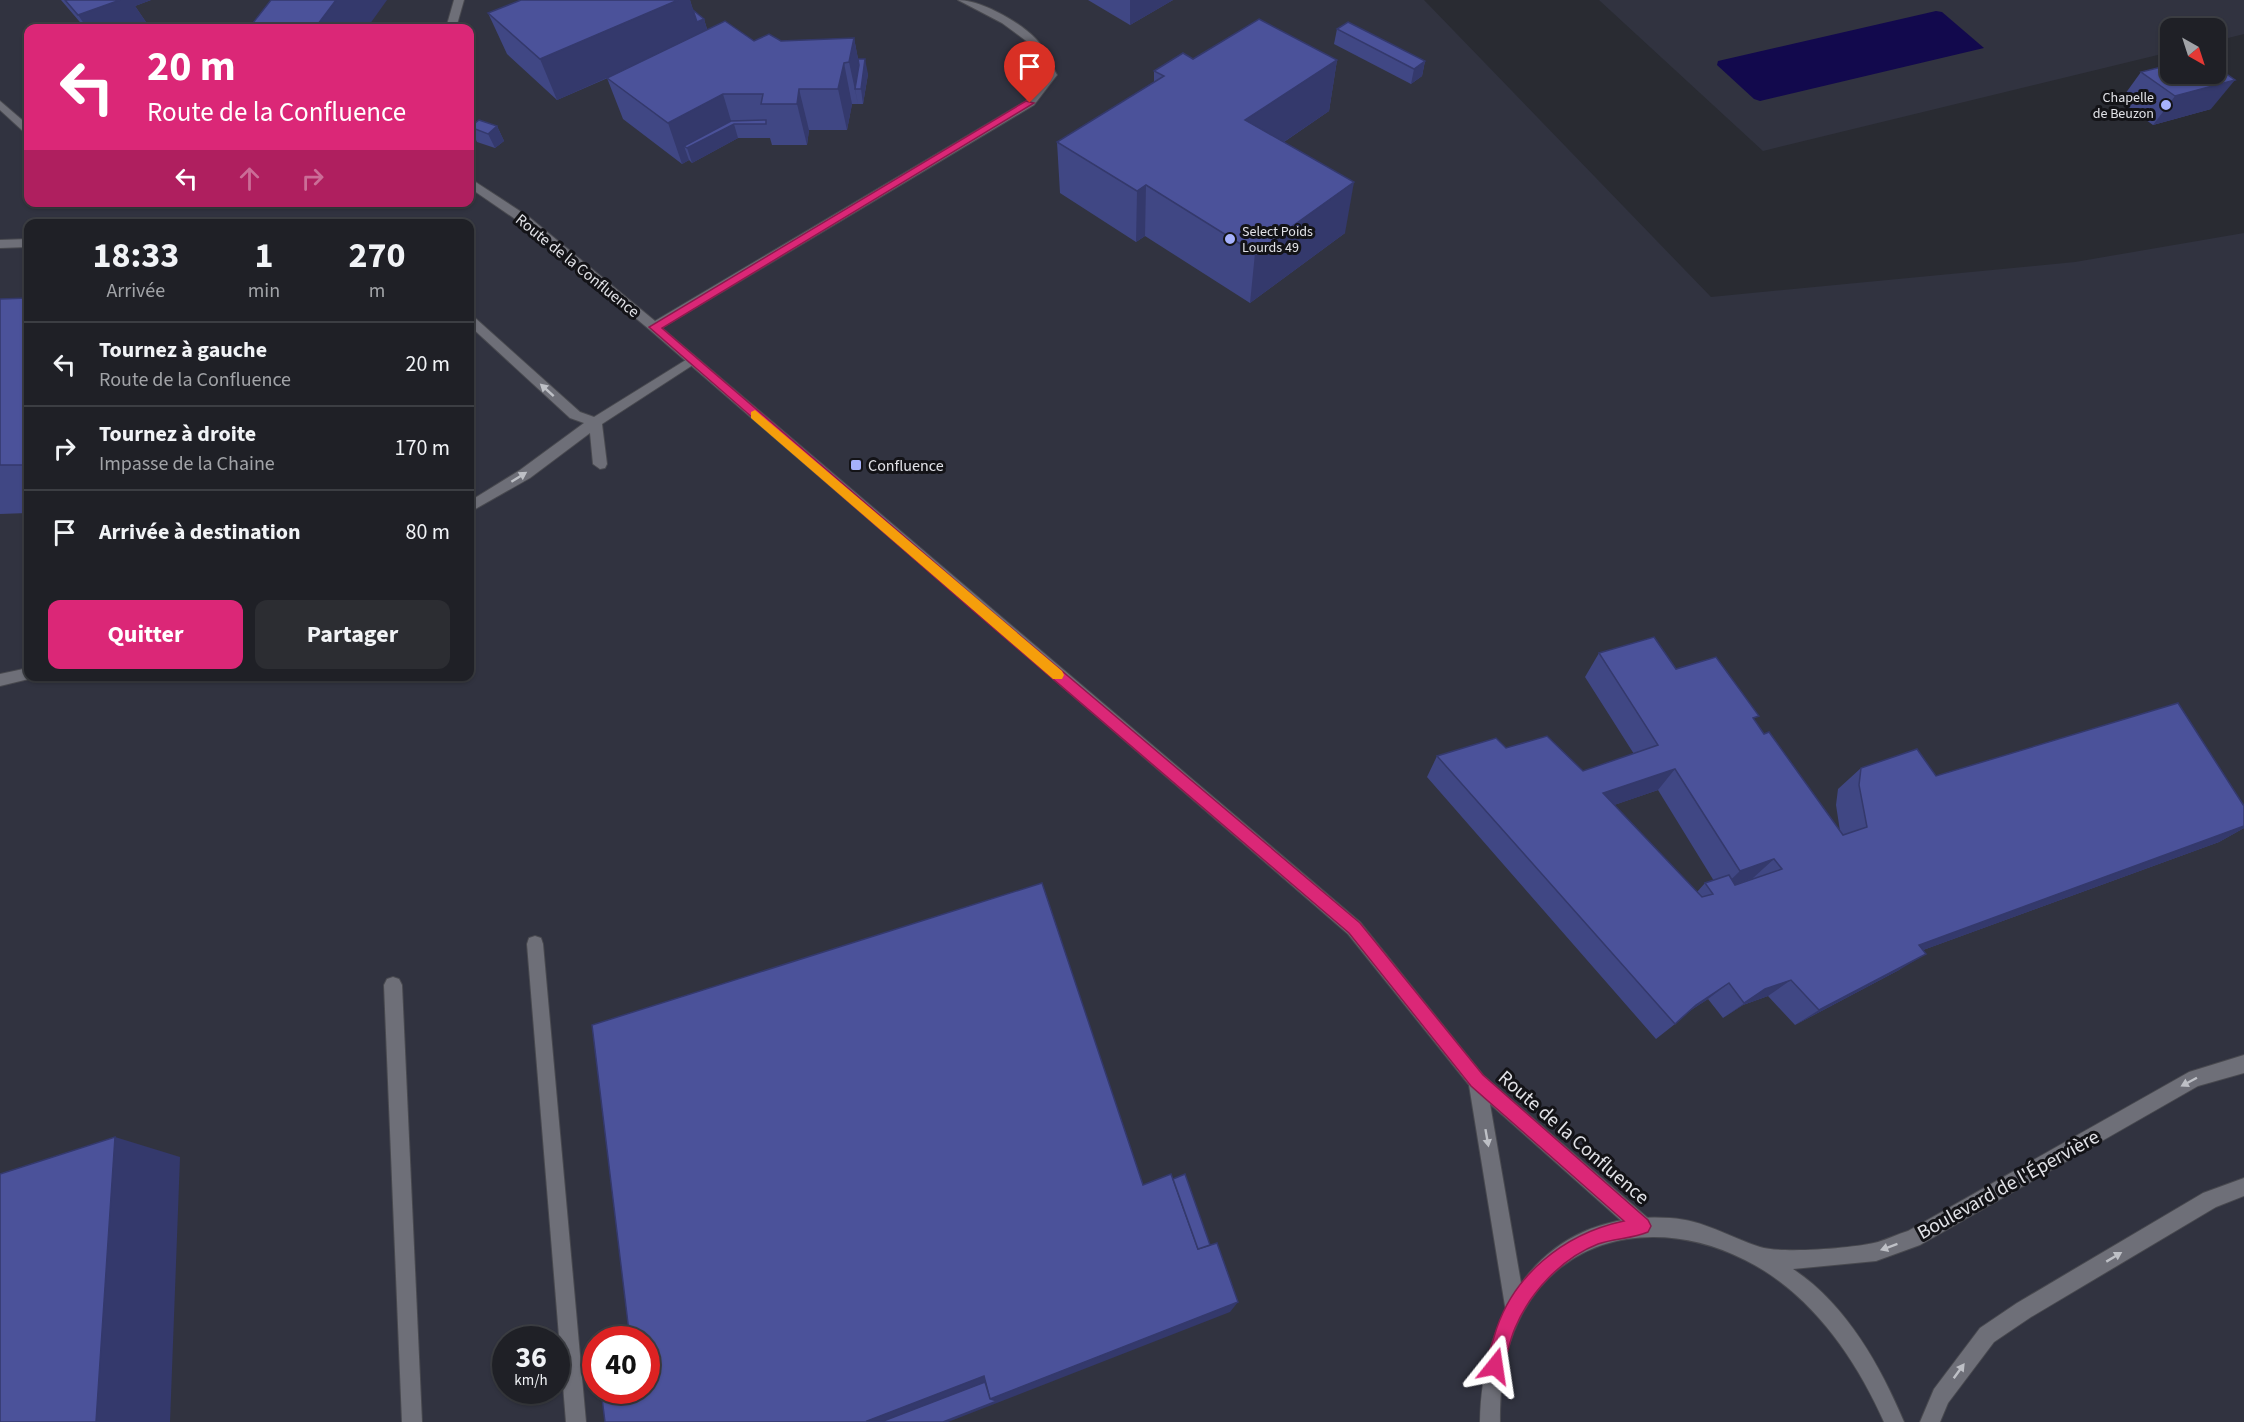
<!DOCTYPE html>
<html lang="fr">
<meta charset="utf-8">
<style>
:root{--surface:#1f2026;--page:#2c2d32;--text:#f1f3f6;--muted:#a1a3a7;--line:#3c3e43;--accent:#db2777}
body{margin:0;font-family:"Source Sans 3",sans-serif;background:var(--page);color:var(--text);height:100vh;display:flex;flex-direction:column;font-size:22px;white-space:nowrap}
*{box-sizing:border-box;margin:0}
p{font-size:20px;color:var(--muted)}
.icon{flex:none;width:33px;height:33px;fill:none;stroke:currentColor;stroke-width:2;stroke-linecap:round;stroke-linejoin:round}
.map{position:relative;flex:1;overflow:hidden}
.sheet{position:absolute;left:24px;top:219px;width:450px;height:462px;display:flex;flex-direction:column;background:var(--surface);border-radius:12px;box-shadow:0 2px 4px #0004,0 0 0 2px var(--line)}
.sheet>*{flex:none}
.banner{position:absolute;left:24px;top:24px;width:450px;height:183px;border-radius:12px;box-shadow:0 2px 4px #0004,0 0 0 2px var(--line);background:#db2777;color:#fff;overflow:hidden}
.needle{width:39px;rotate:141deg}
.fabs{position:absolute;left:2160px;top:18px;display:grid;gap:12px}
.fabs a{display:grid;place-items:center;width:66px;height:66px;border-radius:12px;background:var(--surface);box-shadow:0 2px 4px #0004,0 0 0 2px var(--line);font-size:30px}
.speed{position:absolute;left:492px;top:1326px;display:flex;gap:12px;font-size:30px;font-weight:700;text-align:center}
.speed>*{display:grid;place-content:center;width:78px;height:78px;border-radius:50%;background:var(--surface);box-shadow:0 2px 4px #0004,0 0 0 2px var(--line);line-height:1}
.speed small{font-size:15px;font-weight:400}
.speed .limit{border:9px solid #d22;background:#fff;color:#111}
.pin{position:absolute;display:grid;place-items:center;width:51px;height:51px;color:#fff;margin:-62px -26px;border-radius:50% 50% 50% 0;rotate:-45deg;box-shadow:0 0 6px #0007}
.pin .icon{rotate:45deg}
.me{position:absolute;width:66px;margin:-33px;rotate:15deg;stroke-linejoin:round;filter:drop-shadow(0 0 4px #0008)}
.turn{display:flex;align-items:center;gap:21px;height:126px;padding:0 24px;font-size:27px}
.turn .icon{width:78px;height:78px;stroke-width:2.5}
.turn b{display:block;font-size:42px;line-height:51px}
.lanes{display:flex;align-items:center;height:57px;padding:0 24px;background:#0003;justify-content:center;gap:30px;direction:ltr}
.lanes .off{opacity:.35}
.eta{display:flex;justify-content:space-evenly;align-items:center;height:102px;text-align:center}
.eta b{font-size:36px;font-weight:700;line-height:42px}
.action{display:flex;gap:12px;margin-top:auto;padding:12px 24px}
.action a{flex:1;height:69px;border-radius:12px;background:var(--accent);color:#fff;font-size:24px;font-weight:700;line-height:69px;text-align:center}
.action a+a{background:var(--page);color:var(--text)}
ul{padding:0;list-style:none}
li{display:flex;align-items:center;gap:18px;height:84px;padding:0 24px;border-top:2px solid var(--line)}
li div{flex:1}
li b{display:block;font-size:22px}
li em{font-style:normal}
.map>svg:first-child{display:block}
.built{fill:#313340;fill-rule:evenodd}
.water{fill:#12094d}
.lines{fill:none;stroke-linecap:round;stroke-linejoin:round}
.service-casing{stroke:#48494f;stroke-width:2}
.minor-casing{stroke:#48494f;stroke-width:2}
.tertiary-casing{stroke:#48494f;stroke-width:2}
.service{fill:#6e6f78;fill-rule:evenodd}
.minor{fill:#6e6f78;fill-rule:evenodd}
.tertiary{fill:#6e6f78;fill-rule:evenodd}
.wall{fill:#404784;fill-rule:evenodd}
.shaded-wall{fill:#34396c}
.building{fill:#4b529a;stroke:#34396c;stroke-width:1.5;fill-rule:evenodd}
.oneway{fill:#bec0c6}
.route{fill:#db2777;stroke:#8e194d;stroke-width:1.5}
.slow{fill:#f59e0b}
.poi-dot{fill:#a6b1fc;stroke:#131317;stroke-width:2}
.labels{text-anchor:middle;stroke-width:6;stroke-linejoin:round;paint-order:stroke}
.far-poi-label{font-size:14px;fill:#e1e2e7;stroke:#131317;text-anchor:end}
.street-label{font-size:16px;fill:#e1e2e7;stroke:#131317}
.poi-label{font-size:16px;fill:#e1e2e7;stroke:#131317;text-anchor:start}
.near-street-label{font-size:20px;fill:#e1e2e7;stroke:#131317}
</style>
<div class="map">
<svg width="2244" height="1422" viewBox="0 0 2244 1422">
<rect width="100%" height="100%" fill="#292b32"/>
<g class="built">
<path d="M0,0H1424L1711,297L2075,262L2244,233V1422H0ZM28,28H470V202H28ZM28,224H470V676H28ZM506,1340H556V1390H506ZM596,1340H646V1390H596Z"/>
<path d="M1599,0H2244V34L2216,41V28H2170V52L1763,151Z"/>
</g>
<path class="water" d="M1936,11L1942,12L1984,48L1760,101L1754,99L1717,65L1718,61Z"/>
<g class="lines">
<g class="service-casing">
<g id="service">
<path d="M454,0H464L456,28H446Z"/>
<path d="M28,239V247L0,248V240Z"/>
<path d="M470,316L474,317L580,412L594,417L689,358H697L699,361L602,424L607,464L605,468L600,469L593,464L590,433L530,478L470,512V501L520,470L584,423L570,418L470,326Z"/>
<path d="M28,668V676H34L33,678L0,686V674Z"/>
<path d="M535,936L541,938L543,944L586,1422H566L527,944L529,938Z"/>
<path d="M393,977L399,979L402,985L422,1422H402L384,985L387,979Z"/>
</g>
</g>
<g class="minor-casing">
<g id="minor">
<path d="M958,0C981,0 1020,22 1036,39C1045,48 1051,64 1057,75L1034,105L662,328L1360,922L1483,1075L1649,1219L1651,1226L1649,1233L1642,1235L1635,1233L1490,1104L1525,1306L1522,1313L1515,1316L1508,1313L1505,1306L1469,1085L1348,934L650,330L521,223L470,188V180L474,181L529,217L655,321L1026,101L1047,75L1029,43L1002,23Z"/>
<path d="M0,101L28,125V133L24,132L0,110Z"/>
</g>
</g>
<g class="tertiary-casing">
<g id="tertiary">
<path d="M2244,1055V1073L2198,1086L1920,1245L1876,1261L1793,1269C1846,1304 1880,1365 1904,1422H1884C1855,1357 1810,1292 1745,1260C1663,1218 1562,1231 1519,1320C1503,1352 1500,1388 1500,1422H1480C1482,1308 1544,1209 1670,1218C1704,1220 1729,1237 1760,1247C1782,1254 1856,1248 1878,1242C1888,1239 1898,1234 1908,1231L2189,1072Z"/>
<path d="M2244,1178V1196L2216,1207L2031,1317L1994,1342L1948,1403L1940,1422H1920L1934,1389L1980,1328L2017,1303L2203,1193Z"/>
</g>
</g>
<use href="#service" class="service"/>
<use href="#minor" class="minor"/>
<use href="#tertiary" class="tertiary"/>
</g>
<g class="wall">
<path d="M61,0H151L135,6L150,28H85Z"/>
<path d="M521,0H690L693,10L704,19L707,29L754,41H781L854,38L858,59L868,74L863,104H852L847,130H809L807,145H772L770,138H738L692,163L689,160L682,164L623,119L607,78L617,74L557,100L507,54L488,13Z"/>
<path d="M1088,0H1173L1130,25Z"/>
<path d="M1337,29L1425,61L1422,76L1411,84L1334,44Z"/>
<path d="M1193,59L1337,60L1329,111L1284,142L1345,233L1250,303L1145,236L1136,242L1060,193L1057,142L1154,83V71Z"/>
<path d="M2141,72L2211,109L2153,125L2120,101Z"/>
<path d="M497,126L504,141L495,148L477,142L470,127Z"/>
<path d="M28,298V513L0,514V299Z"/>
<path d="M1599,653L1676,669L1755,721L1764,734L1840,831L1836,805L1838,789L1861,768L2244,806V828L2219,842L1923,950L1899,970L1795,1025L1768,996L1743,1005L1723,1018L1708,999L1688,1012L1675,1024L1656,1039L1427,777L1437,756L1506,748L1583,771L1634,754L1585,677ZM1658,790L1714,881L1705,883L1697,892L1614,805ZM1753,878H1754L1735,884Z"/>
</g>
<g class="shaded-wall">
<path d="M120,0H151L135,6L150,28H87L78,15Z"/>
<path d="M336,0H387L367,28H315Z"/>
<path d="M678,0H690L697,22L704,19L708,33L557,100L540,59Z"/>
<path d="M1130,0H1173L1130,25Z"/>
<path d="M854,38L862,80L855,89L858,104L849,62Z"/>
<path d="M865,59L868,74L863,104L861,89Z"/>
<path d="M1337,60L1329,111L1241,171L1245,120Z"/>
<path d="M1425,61L1422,76L1411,84L1414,69Z"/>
<path d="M844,63L852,104L847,130L838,89Z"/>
<path d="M2235,80L2211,109L2153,125L2175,96Z"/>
<path d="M799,89L809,130L807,145L797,104Z"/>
<path d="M723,94L732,124H734L738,138L692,163L687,148L684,146L689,160L682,164L668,123Z"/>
<path d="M497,126L504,141L495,148L488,134Z"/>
<path d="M1354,182L1345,233L1250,303L1255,253Z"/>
<path d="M1146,185L1145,236L1136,242L1137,191Z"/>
<path d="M1675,769L1658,790L1588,814L1603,793Z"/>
<path d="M2244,826V828L2219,842L1893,961L1919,945Z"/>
<path d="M1774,859L1753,878L1720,890L1740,871Z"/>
<path d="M1926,954L1899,970L1795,1025L1819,1010Z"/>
<path d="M1791,980L1768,996L1743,1005L1723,1018L1765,989Z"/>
<path d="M1729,983L1708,999L1676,1020L1696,1005Z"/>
<path d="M115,1137L180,1157L170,1422H96Z"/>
<path d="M1238,1302L1230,1312L948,1422H868L867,1421L984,1376Z"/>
</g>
<g class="building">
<path d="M65,0H120L78,15Z"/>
<path d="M271,0H336L315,28H249Z"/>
<path d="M521,0H678L540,59L488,13Z"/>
<path d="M693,10L704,19L697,22Z"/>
<path d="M1259,19L1337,60L1245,120L1354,182L1255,253L1146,185L1137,191L1057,142L1164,76L1154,71L1183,53L1193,59Z"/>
<path d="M725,21L754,41L769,34L781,41L854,38L849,62L844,63L838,89H799L797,104H761L763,94H723L668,123L607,78Z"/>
<path d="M1348,22L1425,61L1414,69L1337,29Z"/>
<path d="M858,59H865L861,89H855L859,65Z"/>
<path d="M2170,65V74H2216V67L2235,80L2175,96L2141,72Z"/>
<path d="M479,120L497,126L488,134L470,127Z"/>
<path d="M766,120V124H734L687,148L684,146L731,121Z"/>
<path d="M28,298V465H0V299Z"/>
<path d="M1654,637L1676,669L1716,657L1759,716L1753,718L1764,734L1769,732L1843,835L1867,827L1859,785L1861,768L1917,749L1936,776L2178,703L2244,806V826L1919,945L1926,954L1819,1010L1791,980L1765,989L1744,1003L1729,983L1696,1005L1675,1024L1437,756L1496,738L1506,748L1547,736L1583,771L1658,745L1599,653ZM1675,769L1740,871L1774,859L1782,869L1735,885L1729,875L1705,883L1713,894L1702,897L1603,793Z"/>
<path d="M1042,883L1143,1185L1171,1174L1198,1249L1217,1243L1238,1302L990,1399L984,1376L867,1421L868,1422H605L601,1390H646V1340H630L592,1025Z"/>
<path d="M115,1137L96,1422H0V1174Z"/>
<path d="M1185,1174L1210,1245L1198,1249L1173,1179Z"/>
<path d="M985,1382L990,1399L997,1401L943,1422H881Z"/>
</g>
<defs><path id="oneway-solid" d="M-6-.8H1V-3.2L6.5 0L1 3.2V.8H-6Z" transform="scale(1.5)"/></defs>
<g class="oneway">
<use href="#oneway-solid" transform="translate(547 390) rotate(-138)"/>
<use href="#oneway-solid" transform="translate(519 477) rotate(-32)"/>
<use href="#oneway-solid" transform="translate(2189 1082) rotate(152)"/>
<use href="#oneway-solid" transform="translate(1487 1138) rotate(80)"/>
<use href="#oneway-solid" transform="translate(1889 1247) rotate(160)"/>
<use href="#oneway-solid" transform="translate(2114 1257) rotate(-31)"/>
<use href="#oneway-solid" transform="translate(1959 1371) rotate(-54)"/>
</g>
<path class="route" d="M1026,101L1034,103L662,328L978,600L1360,923L1483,1075L1648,1220L1651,1226L1648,1232C1632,1239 1614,1238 1598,1244C1562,1258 1530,1292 1515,1328C1509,1342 1507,1358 1501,1372L1495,1375L1489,1372C1484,1361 1491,1348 1494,1337C1511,1276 1563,1234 1624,1221L1471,1086L1349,933L969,607L649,327Z"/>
<path class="slow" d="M755,410L1062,671L1064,675L1062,679H1053L751,418V412Z"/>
<g class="poi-dot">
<circle cx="2166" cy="105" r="6"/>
<circle cx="1230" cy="239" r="6"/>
<rect x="850" y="459" width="12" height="12" rx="3"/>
</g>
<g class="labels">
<g class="far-poi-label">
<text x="2154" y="102">Chapelle<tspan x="2154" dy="16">de Beuzon</tspan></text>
<text x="1242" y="236" text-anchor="start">Select Poids<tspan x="1242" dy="16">Lourds 49</tspan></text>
</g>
<g class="street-label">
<text transform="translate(578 265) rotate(39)" y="6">Route de la Confluence</text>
</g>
<g class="poi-label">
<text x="868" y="471">Confluence</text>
</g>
<g class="near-street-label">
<text transform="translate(1574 1137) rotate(41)" y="7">Route de la Confluence</text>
<text transform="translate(2008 1184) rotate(-29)" y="7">Boulevard de l'Épervière</text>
</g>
</g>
</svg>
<div class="fabs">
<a><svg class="needle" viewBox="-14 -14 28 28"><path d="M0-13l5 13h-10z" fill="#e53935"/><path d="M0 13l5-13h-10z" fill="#a1a3a7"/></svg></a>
</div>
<div class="speed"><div>36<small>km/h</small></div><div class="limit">40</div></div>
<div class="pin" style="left:1030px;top:103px;background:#d93025"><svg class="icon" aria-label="arrive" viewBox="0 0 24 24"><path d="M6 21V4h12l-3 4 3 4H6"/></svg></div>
<svg class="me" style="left:1495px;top:1366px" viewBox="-20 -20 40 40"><path d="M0-17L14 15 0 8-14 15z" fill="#db2777" stroke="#fff" stroke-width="4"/></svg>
<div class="banner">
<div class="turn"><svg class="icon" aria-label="left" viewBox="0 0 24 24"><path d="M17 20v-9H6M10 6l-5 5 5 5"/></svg><div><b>20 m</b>Route de la Confluence</div></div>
<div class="lanes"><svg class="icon" aria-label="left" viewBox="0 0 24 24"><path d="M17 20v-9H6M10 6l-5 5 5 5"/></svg><svg class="icon off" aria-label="ahead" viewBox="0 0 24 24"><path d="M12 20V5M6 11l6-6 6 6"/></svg><svg class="icon off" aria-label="right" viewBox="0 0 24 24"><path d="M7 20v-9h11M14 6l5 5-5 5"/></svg></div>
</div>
<section class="sheet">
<div class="eta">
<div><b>18:33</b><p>Arrivée</p></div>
<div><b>1</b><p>min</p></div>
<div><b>270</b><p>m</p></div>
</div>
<ul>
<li><svg class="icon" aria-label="left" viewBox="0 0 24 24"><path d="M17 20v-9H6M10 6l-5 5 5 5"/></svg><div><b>Tournez à gauche</b><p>Route de la Confluence</p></div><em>20 m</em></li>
<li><svg class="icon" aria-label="right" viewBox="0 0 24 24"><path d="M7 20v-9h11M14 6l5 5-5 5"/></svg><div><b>Tournez à droite</b><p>Impasse de la Chaine</p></div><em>170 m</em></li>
<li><svg class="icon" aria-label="arrive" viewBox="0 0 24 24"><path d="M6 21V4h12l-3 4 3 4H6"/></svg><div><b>Arrivée à destination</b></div><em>80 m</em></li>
</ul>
<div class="action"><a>Quitter</a><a>Partager</a></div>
</section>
</div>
